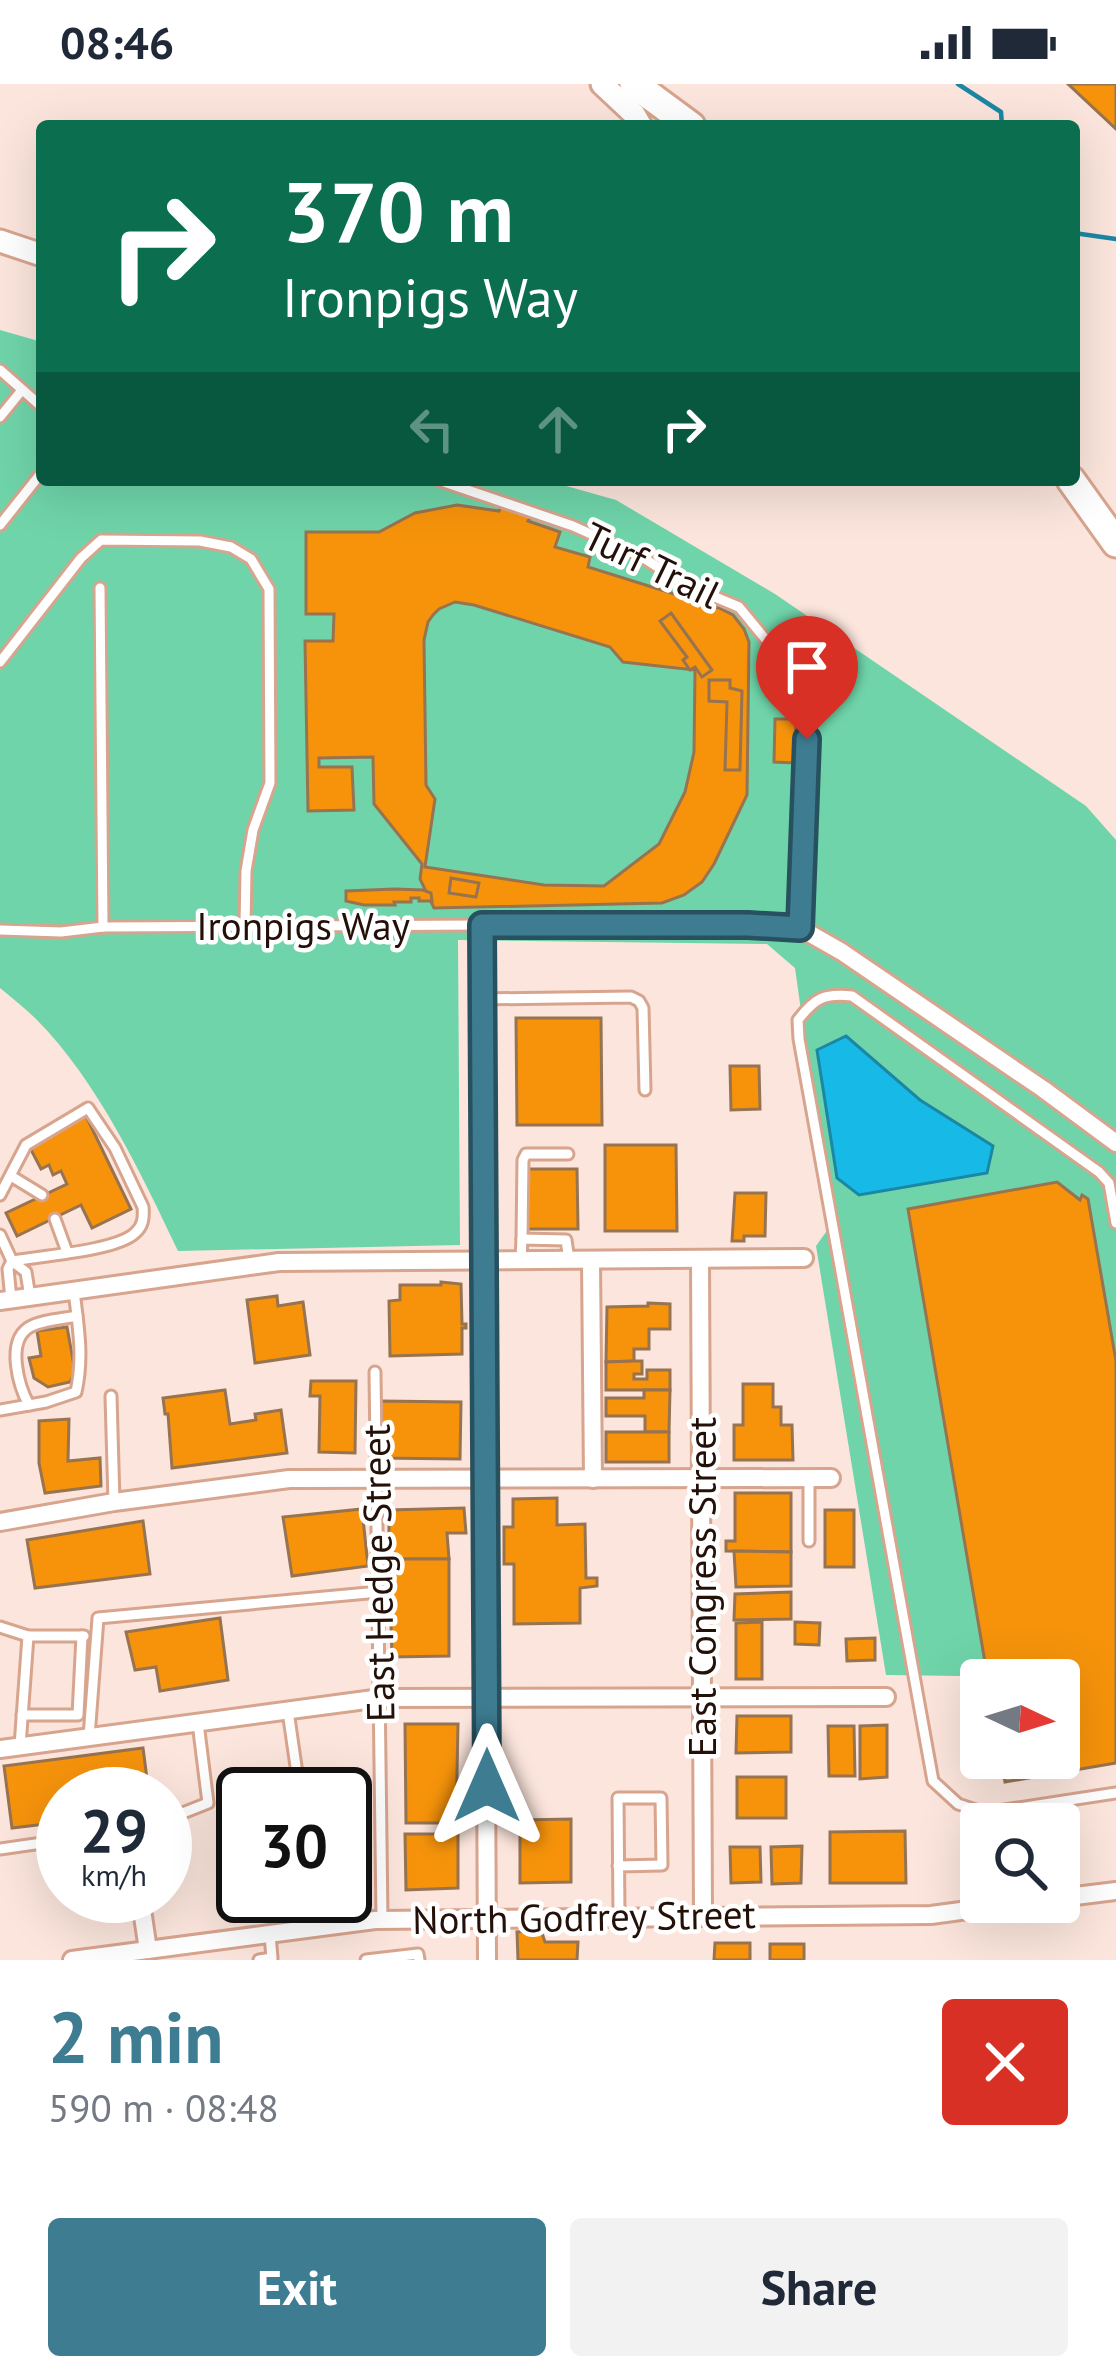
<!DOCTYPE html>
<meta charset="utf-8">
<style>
:root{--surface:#fff;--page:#f2f2f3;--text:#1f2937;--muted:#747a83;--accent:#3e7c92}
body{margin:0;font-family:"PT Sans",sans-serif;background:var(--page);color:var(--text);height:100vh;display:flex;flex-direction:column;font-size:45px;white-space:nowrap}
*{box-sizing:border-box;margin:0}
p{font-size:39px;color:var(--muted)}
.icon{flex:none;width:66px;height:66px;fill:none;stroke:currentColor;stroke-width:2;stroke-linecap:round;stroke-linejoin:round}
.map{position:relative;height:1876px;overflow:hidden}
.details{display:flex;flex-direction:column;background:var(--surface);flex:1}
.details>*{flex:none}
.banner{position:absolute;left:36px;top:36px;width:1044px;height:366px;border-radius:12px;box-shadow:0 12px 48px #0002;background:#0b6e4f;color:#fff;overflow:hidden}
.needle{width:78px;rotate:94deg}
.controls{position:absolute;left:960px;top:1575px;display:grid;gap:24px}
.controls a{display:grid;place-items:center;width:120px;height:120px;border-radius:12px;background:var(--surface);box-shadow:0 12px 48px #0002;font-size:60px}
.speed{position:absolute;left:36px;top:1683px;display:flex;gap:24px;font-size:60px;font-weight:700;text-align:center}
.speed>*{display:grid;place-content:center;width:156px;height:156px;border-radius:50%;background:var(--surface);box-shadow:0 12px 48px #0002;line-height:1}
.speed small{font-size:30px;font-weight:400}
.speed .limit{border:6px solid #111;border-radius:18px;background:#fff;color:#111}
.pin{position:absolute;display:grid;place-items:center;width:102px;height:102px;color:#fff;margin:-123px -51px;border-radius:50% 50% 50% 0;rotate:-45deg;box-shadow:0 0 12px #0007}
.pin .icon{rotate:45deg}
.me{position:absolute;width:132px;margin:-66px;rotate:0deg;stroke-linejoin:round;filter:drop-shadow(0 0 9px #0008)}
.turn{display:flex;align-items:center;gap:42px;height:252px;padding:0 48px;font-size:54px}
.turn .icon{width:156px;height:156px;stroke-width:2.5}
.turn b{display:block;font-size:84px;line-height:102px}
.lanes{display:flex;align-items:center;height:114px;padding:0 48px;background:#0003;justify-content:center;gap:60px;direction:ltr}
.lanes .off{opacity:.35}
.round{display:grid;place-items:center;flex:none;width:126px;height:126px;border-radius:12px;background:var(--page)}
.head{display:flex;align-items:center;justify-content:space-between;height:204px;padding:0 48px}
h1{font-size:72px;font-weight:700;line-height:90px;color:var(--accent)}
.button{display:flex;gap:24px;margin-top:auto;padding:24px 48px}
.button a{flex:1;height:138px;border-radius:12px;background:var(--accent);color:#fff;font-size:48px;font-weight:700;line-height:138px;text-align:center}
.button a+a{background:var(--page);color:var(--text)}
.status{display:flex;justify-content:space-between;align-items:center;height:84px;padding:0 60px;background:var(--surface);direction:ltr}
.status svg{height:33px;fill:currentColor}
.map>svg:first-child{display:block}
.green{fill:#6fd4a9}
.water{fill:#17bae7;stroke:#1b87a4;stroke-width:3}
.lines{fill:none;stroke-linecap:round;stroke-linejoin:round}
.stream{stroke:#1b87a4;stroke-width:4.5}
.building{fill:#f6930b;stroke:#987350;stroke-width:3;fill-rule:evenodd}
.service-casing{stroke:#d7a48e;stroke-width:15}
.minor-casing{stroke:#d7a48e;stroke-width:22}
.tertiary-casing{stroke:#d7a48e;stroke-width:27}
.primary-casing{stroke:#d7a48e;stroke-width:33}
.service{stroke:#fff;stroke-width:9}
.minor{stroke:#fff;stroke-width:16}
.tertiary{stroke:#fff;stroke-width:21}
.primary{stroke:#fff;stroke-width:27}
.route-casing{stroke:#28515f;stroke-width:30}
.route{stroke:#3e7c92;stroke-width:21}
.labels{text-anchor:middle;stroke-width:9;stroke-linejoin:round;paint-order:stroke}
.street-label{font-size:39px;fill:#231109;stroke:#fff}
</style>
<div class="status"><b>08:46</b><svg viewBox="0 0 49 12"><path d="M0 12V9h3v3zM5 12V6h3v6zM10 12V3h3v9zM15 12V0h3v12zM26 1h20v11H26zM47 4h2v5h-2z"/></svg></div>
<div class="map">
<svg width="1116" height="1876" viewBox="0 0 1116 1876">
<rect width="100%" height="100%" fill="#fbe5dc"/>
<path class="green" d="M0,246L42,258V396H545L616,416L775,510L1086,722L1116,756V1594L886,1591L816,1162L831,1141L795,884L767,860L458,856L460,1161L178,1167C141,1089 97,996 36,935C25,924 12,914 0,904Z"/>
<path class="water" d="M846,952L920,1016L993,1062L987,1089L859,1111L837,1094L817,966Z"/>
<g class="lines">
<g class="stream">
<path d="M958,0L1001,28L1002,42"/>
<path d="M1074,149L1116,155"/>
</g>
</g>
<g class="building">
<path d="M1068,0H1116V45Z"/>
<path d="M457,421L499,427L501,423L531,433L528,437L560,448L555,463L590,473L588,483L719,524L733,531L744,545L749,558L747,711L714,780L702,798L684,811L662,819L434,824L420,795L422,780L374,720L373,673L319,674V683H352L354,726L308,727L305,557H333L334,530H306V448H379L415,429ZM455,518L474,521L610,563L623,578L695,586L694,668L685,708L659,760L604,802L544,801L425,783L435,715L426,701L424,556L428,538L433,531L439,525Z"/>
<path d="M671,529L712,586L702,593L695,583L690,586L683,576L687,573L660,537Z"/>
<path d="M709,596H730V604L742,607L740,686H725L727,618L709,617Z"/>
<path d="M775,635H796L795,679L774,678Z"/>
<path d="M451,794L479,799L476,813L449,809Z"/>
<path d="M395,805L423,806L431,809L432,817H419V814H411V818H394L395,821H364L346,817V807Z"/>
<path d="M516,934H601L602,1041H517Z"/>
<path d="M730,982H759L760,1025L731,1026Z"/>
<path d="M86,1032L131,1125L92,1144L81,1121L17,1152L6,1129L67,1100L61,1087L53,1091L49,1081L41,1085L28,1060Z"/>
<path d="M605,1061H676L677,1147H605Z"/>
<path d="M528,1085H577L578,1145H528Z"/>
<path d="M1057,1098L1080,1116L1082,1111L1088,1115L1116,1277V1679L1005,1698L1001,1674H1059V1596H988L908,1125Z"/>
<path d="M735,1109H766L765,1152H744V1157H732Z"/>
<path d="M441,1198L461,1200L462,1240H466V1244H462V1270L390,1272L389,1217L400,1216V1201H441Z"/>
<path d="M277,1212L278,1222L303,1218L310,1271L255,1279L247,1216Z"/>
<path d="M648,1219L670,1220V1245H649V1265H634V1277L606,1278L607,1223L648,1222Z"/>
<path d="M67,1243L75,1287L70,1298L48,1303L34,1294L29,1274L41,1272L37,1247Z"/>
<path d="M634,1277H642V1290H634V1295H647V1286H670V1306H606V1278Z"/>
<path d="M311,1297H356L355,1369L319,1368L320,1312H310Z"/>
<path d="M743,1300H773V1323H781V1341H792L793,1376H734V1341H743Z"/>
<path d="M225,1306L230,1340L256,1336L255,1330L281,1326L287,1369L172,1384L168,1330H165L163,1314Z"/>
<path d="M644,1306H670L669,1348H645V1332H606V1314H644Z"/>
<path d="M379,1317L461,1318L460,1375L378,1374Z"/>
<path d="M69,1335L68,1377L100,1374L101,1402L45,1409L39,1379V1337Z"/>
<rect x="606" y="1348" width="63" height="30"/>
<path d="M735,1409H791V1468L726,1467V1457H735Z"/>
<path d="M557,1414V1441L585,1440L586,1494H597V1502L580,1504V1539L514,1540V1480H504V1443H513V1415Z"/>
<path d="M464,1424L466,1449H447L449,1475H389V1426Z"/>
<path d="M362,1425L368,1482L292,1492L283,1433Z"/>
<rect x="825" y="1426" width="29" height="57"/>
<path d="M143,1437L150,1490L35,1504L27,1456Z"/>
<path d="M734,1467L791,1468V1502L736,1503Z"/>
<path d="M389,1475H449V1572L392,1573Z"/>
<path d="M791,1508V1535L734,1536L735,1510Z"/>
<path d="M220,1534L228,1596L160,1607L156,1583L135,1586L126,1548Z"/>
<path d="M762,1538V1595H736V1539Z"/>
<path d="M795,1538L820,1539L819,1561L795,1560Z"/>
<path d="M875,1554V1576L847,1577L846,1555Z"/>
<path d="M737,1632H791V1668L736,1669Z"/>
<path d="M405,1640H458L456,1739H406Z"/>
<path d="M887,1641V1693L860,1695V1642Z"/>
<path d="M828,1642H854L855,1692H829Z"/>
<path d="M143,1664L149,1710H63V1738L12,1744L4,1682Z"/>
<rect x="737" y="1693" width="49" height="41"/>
<path d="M571,1735V1798L520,1799V1736Z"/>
<path d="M905,1747L906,1799H830V1748Z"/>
<path d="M405,1750H458V1804L406,1806Z"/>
<path d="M802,1762L801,1799L772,1800L771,1763Z"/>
<path d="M730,1763H760L761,1798L731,1799Z"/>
<path d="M541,1846L545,1858H578L577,1876H518L517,1848Z"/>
<path d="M715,1859H750V1876H714Z"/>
<rect x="770" y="1860" width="34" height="16"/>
</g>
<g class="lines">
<g class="service-casing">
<g id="service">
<path d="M0,286L42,323"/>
<path d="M0,333L22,306"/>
<path d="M438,396L573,442L642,473L684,500L739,523L771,562L809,592L800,844"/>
<path d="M0,441L42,388"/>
<path d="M100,504L103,843"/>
<path d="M0,578L81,474L101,456L200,457L231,463L251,475L269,505L270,699L253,746L246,787L245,842"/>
<path d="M0,846L61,848L103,843L482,841"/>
<path d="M481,915L631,913L639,917L643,924L645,1006"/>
<path d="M11,1092L42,1111"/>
<path d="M0,1111L26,1061L88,1024L115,1064L143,1123C144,1134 143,1142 135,1149C116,1167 40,1172 12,1177"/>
<path d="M55,1135L67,1168"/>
<path d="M1116,1139L1109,1099L1099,1088L852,912C824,909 815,914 798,936L799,955L933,1697L958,1720L985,1729L1116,1709"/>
<path d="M0,1151L12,1177L26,1188L30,1213"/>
<path d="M522,1155L523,1076L526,1070H568"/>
<path d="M521,1175L522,1155L566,1156L569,1176"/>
<path d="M11,1215L8,1185L12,1177"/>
<path d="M375,1288L382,1835"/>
<path d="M111,1312L114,1418"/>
<path d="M29,1321C19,1303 6,1259 28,1244C40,1236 63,1235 77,1232"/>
<path d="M0,1326L46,1318L76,1308C84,1273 78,1241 74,1207"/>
<path d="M809,1394V1457"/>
<path d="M0,1543L28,1552H84"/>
<path d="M288,1627L300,1710"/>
<path d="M22,1631H78L82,1552"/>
<path d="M89,1653L98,1534L379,1508"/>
<path d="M20,1662L28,1552"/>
<path d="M165,1736L208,1719L198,1639"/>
<path d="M0,1765L63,1756"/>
<path d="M618,1782L662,1781L661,1714H618L619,1832"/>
<path d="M312,1812L316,1842"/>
<path d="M259,1876L272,1874L270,1851"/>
<path d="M366,1876L418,1870L419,1876"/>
</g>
</g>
<g class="minor-casing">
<g id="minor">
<path d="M700,1175L703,1831"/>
<path d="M591,1176L593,1395"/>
<path d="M0,1217L279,1178L804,1174"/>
<path d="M0,1438L114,1418L289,1395L831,1394"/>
<path d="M0,1665L381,1614L886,1613"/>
<path d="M140,1812L148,1866"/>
<path d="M1059,1814L1116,1807"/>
<path d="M72,1876L375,1836L931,1831L1027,1818"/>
<path d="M487,1876L482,841H748L800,844L842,868L1043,1005L1116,1059"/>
</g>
</g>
<g class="tertiary-casing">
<g id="tertiary">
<path d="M602,0L634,30L641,42"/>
<path d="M0,157L42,171"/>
</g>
</g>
<g class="primary-casing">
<g id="primary">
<path d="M634,0L691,42"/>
<path d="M1071,396L1116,459"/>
</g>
</g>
<use href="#service" class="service"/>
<use href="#minor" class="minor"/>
<use href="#tertiary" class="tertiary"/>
<use href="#primary" class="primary"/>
</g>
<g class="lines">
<g class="route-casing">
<path id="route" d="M487,1702L482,841H748L800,844L807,655"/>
</g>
<use href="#route" class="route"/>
</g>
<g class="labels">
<g class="street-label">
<text transform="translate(652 481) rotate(26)" y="14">Turf Trail</text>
<text x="303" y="856">Ironpigs Way</text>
<text transform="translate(378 1489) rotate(-91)" y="14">East Hedge Street</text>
<text transform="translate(702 1503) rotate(-90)" y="14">East Congress Street</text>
<text transform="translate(584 1833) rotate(-1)" y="14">North Godfrey Street</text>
</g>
</g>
</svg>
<div class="controls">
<a><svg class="needle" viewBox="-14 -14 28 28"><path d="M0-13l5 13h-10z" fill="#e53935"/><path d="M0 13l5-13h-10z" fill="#747a83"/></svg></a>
<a><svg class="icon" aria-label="search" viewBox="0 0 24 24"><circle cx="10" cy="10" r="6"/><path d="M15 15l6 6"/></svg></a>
</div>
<div class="speed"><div>29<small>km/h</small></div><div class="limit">30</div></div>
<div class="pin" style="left:807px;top:655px;background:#d93025"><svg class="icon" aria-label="arrive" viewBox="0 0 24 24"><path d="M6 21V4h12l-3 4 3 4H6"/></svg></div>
<svg class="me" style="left:487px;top:1702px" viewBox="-20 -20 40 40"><path d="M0-17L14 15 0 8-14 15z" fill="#3e7c92" stroke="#fff" stroke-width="4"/></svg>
<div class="banner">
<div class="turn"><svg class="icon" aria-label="right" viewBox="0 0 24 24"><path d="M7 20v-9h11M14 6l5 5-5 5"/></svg><div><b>370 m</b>Ironpigs Way</div></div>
<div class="lanes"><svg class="icon off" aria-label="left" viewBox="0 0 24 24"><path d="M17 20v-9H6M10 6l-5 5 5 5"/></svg><svg class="icon off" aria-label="ahead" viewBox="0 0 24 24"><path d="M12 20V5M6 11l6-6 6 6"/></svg><svg class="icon" aria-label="right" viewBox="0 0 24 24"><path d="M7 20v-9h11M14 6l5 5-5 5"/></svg></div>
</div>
</div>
<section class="details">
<div class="head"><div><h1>2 min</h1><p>590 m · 08:48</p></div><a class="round" style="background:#d93025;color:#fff"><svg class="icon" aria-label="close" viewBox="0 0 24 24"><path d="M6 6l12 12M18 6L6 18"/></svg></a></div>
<div class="button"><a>Exit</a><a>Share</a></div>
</section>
